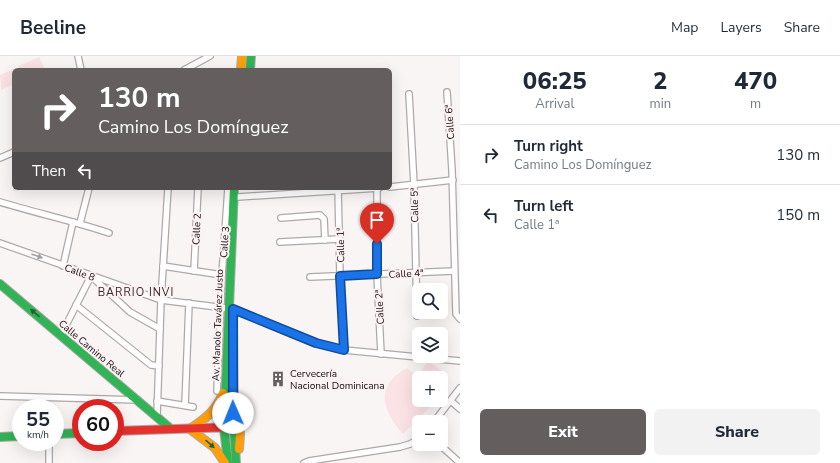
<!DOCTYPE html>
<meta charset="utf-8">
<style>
:root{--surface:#fff;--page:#f2f2f3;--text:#1f2937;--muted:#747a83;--line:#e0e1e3;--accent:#655e5f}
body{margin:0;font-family:"Nunito Sans",sans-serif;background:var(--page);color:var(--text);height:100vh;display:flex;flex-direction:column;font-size:15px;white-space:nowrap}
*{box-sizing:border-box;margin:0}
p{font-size:13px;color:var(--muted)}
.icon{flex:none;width:22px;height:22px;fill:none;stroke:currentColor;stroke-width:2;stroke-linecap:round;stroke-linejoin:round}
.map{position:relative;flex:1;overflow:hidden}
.side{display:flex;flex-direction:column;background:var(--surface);width:380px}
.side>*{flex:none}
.guide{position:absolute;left:12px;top:12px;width:380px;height:122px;border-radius:6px;box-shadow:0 4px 16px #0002;background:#655e5f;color:#fff;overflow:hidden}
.buttons{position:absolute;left:412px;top:227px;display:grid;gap:8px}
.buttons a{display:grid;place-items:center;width:36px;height:36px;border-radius:6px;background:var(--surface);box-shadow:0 4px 16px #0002;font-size:20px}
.speed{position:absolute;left:12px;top:343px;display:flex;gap:8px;font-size:20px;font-weight:700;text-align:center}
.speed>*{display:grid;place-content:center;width:52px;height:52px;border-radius:50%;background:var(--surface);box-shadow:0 4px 16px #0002;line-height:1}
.speed small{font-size:10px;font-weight:400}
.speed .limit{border:6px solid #d22;background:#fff;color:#111}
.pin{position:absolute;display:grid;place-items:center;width:34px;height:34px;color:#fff;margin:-41px -17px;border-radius:50% 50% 50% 0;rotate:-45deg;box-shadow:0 0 4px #0007}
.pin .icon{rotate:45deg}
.me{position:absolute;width:44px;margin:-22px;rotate:359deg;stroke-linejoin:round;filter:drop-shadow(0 0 3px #0008)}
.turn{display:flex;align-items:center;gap:14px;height:84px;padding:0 20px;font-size:18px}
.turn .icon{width:52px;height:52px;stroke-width:2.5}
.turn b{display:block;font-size:28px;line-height:34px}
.then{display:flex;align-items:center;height:38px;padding:0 20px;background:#0003;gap:8px;font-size:15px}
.eta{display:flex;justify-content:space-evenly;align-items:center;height:68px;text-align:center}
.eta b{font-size:24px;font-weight:800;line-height:28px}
.button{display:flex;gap:8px;margin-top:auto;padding:8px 20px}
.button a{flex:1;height:46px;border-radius:6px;background:var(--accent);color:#fff;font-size:16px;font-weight:800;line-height:46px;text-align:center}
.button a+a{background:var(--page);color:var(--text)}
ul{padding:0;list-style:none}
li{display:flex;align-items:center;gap:12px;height:60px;padding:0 20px;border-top:1px solid var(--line)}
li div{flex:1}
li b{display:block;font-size:15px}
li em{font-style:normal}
header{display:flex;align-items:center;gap:24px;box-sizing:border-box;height:56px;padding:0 20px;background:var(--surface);border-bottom:1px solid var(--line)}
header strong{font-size:19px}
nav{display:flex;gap:22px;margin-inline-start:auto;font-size:14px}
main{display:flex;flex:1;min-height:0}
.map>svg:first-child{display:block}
.green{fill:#fbe2e5}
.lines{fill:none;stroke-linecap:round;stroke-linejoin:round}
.street-casing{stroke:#afa8a9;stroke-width:8}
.fast-casing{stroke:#afa8a9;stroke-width:10}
.slow-casing{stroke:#afa8a9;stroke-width:10}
.jam-casing{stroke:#afa8a9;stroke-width:10}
.street{stroke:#fefefe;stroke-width:5.5}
.fast{stroke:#30b455;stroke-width:8}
.slow{stroke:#ff9f0a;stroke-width:8}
.jam{stroke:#e5322d;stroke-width:8}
.oneway{fill:#a19d9e}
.oneway2{fill:#226032}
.route-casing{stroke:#114b97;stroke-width:10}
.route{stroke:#1a73e8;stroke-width:7}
.labels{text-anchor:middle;stroke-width:4;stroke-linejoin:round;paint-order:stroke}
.street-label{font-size:10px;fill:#150c0e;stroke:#fdf2f3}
.poi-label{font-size:10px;fill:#150c0e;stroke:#fdf2f3;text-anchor:start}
.neighbourhood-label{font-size:11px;letter-spacing:1px;fill:#362326;stroke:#fdf2f3}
</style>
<header>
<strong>Beeline</strong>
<nav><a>Map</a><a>Layers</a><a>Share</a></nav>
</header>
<main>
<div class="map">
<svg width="460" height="407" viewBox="0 0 460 407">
<rect width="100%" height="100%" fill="#faf5f5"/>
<g class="green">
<path d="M39,1L45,13L20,14L18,10Z"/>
<path d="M16,12L17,14H14V28L1,34L0,19Z"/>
<path d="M428,305L446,318L441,325V322H431L421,315Z"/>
<path d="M407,312L419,322V344H437L403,378C382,354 374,330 407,312Z"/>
</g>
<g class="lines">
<g class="street-casing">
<g id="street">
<path d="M78,0L81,14"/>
<path d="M184,14L210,0"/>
<path d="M447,36L452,114L456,258L460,263"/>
<path d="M409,38L414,129L417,260"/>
<path d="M0,102L14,96"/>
<path d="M390,131L453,124"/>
<path d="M338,132L340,220L344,294"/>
<path d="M377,132V218L381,298"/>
<path d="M238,141L379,132"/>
<path d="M0,146C36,157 73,165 109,177"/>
<path d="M281,162L320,159L324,163L325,184"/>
<path d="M80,167L89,132"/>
<path d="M280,186L339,183"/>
<path d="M0,187L161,244L233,253L316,287L344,294L460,305"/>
<path d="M63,210L73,166"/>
<path d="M163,210L222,219"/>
<path d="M194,215L198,132"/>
<path d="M310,221L454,215"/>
<path d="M76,249L151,309L159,310"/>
<path d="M61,279L91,220L130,256L160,273"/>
<path d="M217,335L222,219L228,132"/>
<path d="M0,340L138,344"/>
<path d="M157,345L193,351"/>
<path d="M451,345L460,353"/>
<path d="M185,349L189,247"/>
<path d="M157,360L161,244L168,132"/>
<path d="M434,366L460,332"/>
<path d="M439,388L460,407"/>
<path d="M49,407V386"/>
<path d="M304,407L309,405L400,391L410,388L419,383"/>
</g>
</g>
<g class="fast-casing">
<g id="fast">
<path d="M250,14L251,0"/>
<path d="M0,228L171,373"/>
<path d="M233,260L234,371L236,407"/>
<path d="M55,378L81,377"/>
<path d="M0,381L21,380"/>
<path d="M228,407L224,372L234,132"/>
</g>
</g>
<g class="slow-casing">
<g id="slow">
<path d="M241,14L242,0"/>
<path d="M223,337C217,354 205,363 190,373L215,392L225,407"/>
<path d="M238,359L240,378L239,393"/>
</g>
</g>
<g class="jam-casing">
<path id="jam" d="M115,375L234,371"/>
</g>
<use href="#street" class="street"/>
<use href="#fast" class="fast"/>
<use href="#slow" class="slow"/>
<use href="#jam" class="jam"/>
</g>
<defs><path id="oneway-solid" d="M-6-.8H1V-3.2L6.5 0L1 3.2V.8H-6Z"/></defs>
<use class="oneway" href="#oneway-solid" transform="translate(37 200) rotate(20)"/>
<g class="oneway2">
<use href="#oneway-solid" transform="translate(35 257) rotate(-140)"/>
<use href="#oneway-solid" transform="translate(210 388) rotate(42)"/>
</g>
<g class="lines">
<g class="route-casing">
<path id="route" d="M233,357V253L316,287L344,294L340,220L377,218V188"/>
</g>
<use href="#route" class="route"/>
</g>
<defs>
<g id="building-bare" transform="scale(1.2)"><path d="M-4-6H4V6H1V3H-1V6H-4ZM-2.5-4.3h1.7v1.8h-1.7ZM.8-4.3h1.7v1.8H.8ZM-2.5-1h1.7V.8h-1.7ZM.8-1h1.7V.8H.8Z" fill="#655e5f" stroke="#fdf2f3" stroke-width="2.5" paint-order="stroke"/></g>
</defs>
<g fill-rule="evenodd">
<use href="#building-bare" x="278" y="323"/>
</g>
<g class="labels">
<g class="street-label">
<text transform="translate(449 66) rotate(-94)" y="4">Calle 6ª</text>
<text transform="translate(414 149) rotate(-91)" y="4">Calle 5ª</text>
<text transform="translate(196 173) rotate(-87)" y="4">Calle 2</text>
<text transform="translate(224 186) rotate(-86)" y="4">Calle 3</text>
<text transform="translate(340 189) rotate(-91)" y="4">Calle 1ª</text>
<text transform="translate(80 216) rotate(20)" y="4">Calle 8</text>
<text transform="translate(406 217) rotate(-3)" y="4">Calle 4ª</text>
<text transform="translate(379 251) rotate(-93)" y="4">Calle 2ª</text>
<text transform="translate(217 269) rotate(-88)" y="4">Av. Manolo Tavárez Justo</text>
<text transform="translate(92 292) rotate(40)" y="4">Calle Camino Real</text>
</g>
<g class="poi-label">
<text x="290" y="321">Cervecería<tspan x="290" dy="12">Nacional Dominicana</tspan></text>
</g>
<g class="neighbourhood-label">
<text x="136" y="240">BARRIO INVI</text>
</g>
</g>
</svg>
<div class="buttons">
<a><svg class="icon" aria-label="search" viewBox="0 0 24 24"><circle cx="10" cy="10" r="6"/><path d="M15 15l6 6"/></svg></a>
<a><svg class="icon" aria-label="layers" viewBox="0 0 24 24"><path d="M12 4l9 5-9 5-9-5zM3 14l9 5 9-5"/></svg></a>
<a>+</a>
<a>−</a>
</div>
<div class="speed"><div>55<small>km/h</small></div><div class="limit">60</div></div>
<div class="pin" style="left:377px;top:188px;background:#d93025"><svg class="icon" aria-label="arrive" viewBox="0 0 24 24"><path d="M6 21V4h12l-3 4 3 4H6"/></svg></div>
<svg class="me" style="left:233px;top:357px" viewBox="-20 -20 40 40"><circle r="19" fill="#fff"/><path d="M0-13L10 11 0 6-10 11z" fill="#1a73e8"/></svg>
<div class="guide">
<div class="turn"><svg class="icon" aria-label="right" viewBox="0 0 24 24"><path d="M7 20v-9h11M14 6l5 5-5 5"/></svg><div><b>130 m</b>Camino Los Domínguez</div></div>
<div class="then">Then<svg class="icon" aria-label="left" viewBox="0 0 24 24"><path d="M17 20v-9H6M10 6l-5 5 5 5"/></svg></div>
</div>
</div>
<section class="side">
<div class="eta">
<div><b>06:25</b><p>Arrival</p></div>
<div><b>2</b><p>min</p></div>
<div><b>470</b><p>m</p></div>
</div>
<ul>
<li><svg class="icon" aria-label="right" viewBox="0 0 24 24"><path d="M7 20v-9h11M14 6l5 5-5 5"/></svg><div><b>Turn right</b><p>Camino Los Domínguez</p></div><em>130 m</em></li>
<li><svg class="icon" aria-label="left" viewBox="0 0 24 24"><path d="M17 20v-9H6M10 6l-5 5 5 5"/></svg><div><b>Turn left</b><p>Calle 1ª</p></div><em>150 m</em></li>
</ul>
<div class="button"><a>Exit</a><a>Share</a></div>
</section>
</main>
